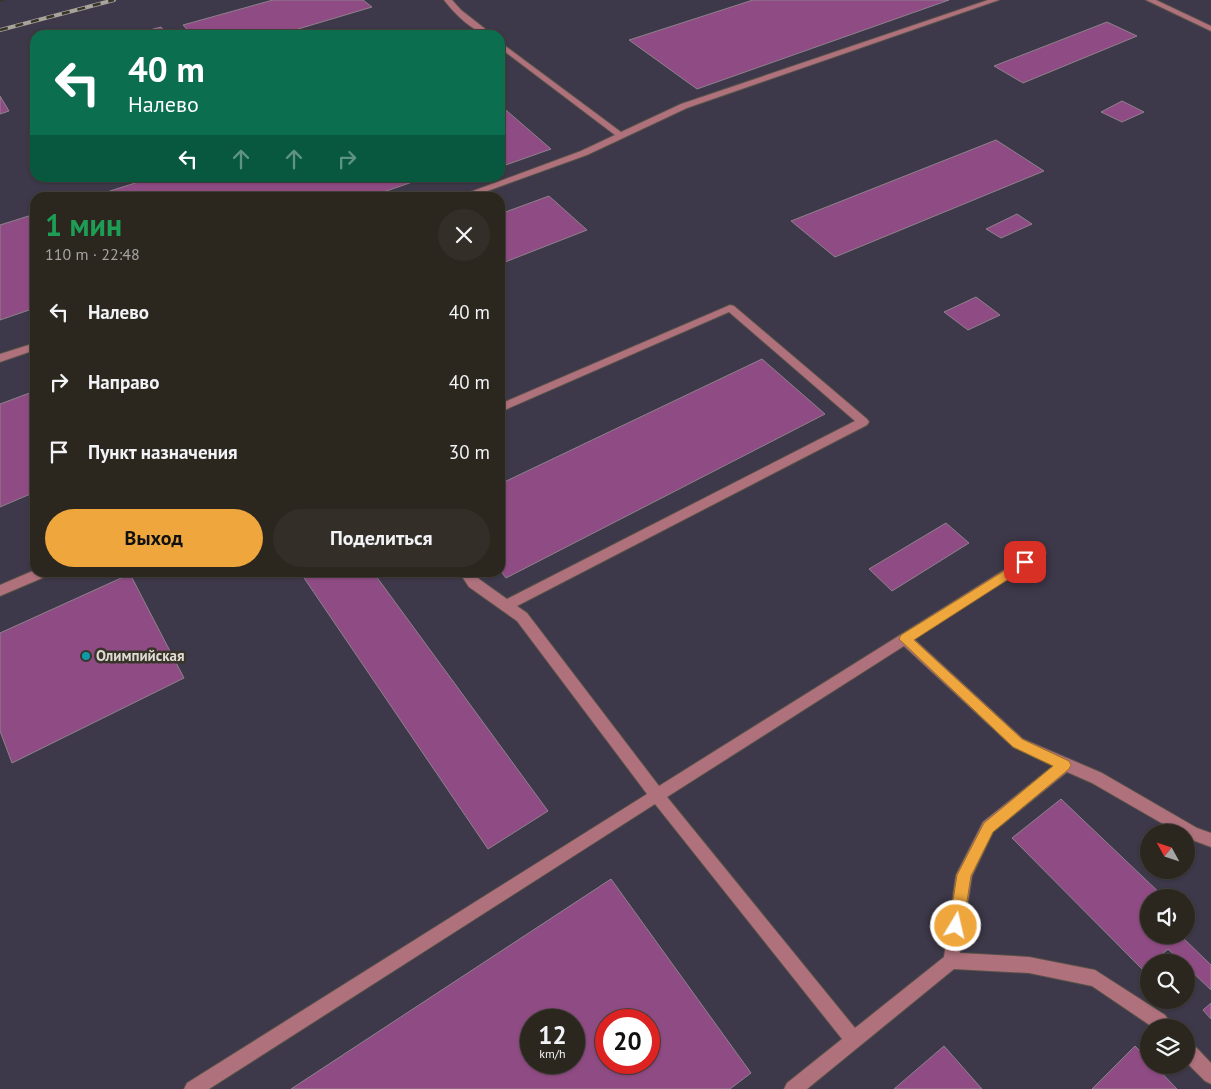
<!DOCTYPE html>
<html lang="ru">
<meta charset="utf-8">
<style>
:root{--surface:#2b271f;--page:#332f28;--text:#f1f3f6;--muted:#a6a5a4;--line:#47443d;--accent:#efa73d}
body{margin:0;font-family:"PT Sans",sans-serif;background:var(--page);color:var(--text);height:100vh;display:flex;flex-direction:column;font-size:19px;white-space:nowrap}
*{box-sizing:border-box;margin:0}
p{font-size:16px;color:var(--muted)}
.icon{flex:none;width:28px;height:28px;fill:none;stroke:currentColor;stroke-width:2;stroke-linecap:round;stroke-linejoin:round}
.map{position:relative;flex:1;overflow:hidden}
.sheet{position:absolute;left:30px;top:192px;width:475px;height:385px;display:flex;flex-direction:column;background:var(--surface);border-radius:15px;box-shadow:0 1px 4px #0004,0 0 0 1px var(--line)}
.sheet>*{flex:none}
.guide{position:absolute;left:30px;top:30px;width:475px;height:152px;border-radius:15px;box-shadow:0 1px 4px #0004,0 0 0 1px var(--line);background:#0b6e4f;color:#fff;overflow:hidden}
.needle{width:32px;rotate:310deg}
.fabs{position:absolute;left:1140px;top:824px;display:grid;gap:10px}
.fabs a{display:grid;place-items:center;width:55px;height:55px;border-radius:50%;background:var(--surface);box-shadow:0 1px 4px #0004,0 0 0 1px var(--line);font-size:25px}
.speed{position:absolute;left:520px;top:1009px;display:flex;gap:10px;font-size:25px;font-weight:700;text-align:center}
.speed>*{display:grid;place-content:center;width:65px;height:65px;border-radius:50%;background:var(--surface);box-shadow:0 1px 4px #0004,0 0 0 1px var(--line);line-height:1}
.speed small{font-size:12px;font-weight:400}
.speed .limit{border:8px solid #d22;background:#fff;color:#111}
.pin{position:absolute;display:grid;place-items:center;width:42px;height:42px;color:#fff;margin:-21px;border-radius:10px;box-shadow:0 2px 8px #0006}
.me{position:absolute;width:55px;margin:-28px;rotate:9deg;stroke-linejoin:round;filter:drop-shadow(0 0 4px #0008)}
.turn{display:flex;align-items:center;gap:18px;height:105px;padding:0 15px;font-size:22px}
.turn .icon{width:65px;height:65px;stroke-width:2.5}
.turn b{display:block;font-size:35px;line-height:42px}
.lanes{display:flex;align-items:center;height:48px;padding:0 15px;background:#0003;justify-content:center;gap:25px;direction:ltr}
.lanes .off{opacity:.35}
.round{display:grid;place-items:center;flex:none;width:52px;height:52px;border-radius:26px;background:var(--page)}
.overview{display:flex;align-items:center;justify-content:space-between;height:85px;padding:0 15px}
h1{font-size:30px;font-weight:800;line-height:38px;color:#1e9e55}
.primary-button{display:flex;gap:10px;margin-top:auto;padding:10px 15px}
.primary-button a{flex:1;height:58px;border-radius:30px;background:var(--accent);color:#111;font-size:20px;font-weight:800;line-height:58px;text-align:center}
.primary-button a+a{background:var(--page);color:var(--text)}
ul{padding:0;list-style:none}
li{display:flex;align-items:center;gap:15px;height:70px;padding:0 15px}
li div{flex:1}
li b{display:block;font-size:19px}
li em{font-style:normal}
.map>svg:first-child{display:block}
.industrial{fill:#3e394a;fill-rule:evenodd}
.building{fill:#8f4c84;stroke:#8e828b;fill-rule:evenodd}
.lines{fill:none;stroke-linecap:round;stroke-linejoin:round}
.minor-casing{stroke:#575248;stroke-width:2}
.minor{fill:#af717c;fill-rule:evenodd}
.rail-casing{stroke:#a7a49b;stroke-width:4}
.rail{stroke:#393429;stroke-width:2.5;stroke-dasharray:8;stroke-linecap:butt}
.route{fill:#efa73d;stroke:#9b6d28}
.culture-dot{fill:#0f9aa8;stroke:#393429;stroke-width:2}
.labels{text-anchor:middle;stroke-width:5;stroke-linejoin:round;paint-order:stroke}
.poi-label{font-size:15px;font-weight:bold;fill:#dedbd4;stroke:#393429;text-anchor:start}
</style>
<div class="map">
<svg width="1211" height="1089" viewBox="0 0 1211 1089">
<rect width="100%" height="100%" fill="#393429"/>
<path class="industrial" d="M6,0H1211V1089H0V2ZM35,35H500V178H35ZM35,198H500V572H35ZM1149,832H1186V870H1149ZM1149,898H1186V935H1149ZM1149,962H1186V1000H1149ZM531,1020H574V1062H531ZM606,1020H649V1062H606ZM1149,1028H1186V1065H1149Z"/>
<g class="building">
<path d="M273,0H363L372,7L278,35H192L183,25Z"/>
<path d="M753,0H949L697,89L629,40Z"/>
<path d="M1107,22L1137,36L1023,83L994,66Z"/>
<path d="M161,27L167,35H131Z"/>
<path d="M0,96L9,111L0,114Z"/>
<path d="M1122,101L1144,112L1122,122L1101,112Z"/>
<path d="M500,105L551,149L500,167Z"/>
<path d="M996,140L1044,171L835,257L791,221Z"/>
<path d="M151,178H424L366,198H88Z"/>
<path d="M549,196L587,230L500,264V214Z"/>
<path d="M35,214V308L0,320V225Z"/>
<path d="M1017,214L1032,224L1001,238L986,229Z"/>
<path d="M976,297L1000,315L968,330L944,312Z"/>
<path d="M762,359L825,414L506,578L500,570V484Z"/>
<path d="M35,391V492L0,507V404Z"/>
<path d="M946,523L969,543L892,591L869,569Z"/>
<path d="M300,572H373L548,811L488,849Z"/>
<path d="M130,574L184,678L12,763L0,731V633Z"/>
<path d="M1061,799L1165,898H1149V935H1180L1211,965V990L1186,966V962H1182L1168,949L1153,962H1149V966L1144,971L1012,838Z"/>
<path d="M611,879L751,1073L730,1089H291ZM531,1020H574V1062H531ZM606,1020H649V1062H606Z"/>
<path d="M1211,1003V1019L1203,1010Z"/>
<path d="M944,1046L982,1089H894Z"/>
<path d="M1135,1046L1149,1060V1065H1154L1177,1089H1092Z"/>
</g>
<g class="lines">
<g class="minor-casing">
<g id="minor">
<path d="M444,0H452L461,10L493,35C475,35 455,14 444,0Z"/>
<path d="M988,0H999L687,108L587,155L468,198H454L581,151L615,135L500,48V42L621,132L681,104Z"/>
<path d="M1146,0H1156L1211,26V31Z"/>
<path d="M730,305L734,306L867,419L869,422L867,425L517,606L527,613L659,786L1036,550H1044L1046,553L1044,556L914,639L1023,739L1102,773L1197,828L1211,833V847L1187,838L1186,832H1177L1092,783L1067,772L993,832L972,876L960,953L1029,957L1095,970L1165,1015L1174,1028H1154L1092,986L1029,973L954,969L807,1089H784L787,1083L842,1039L655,804L209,1089H184L187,1083L647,794L517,621L469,587L459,572H473L479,579L507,599L855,421L729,312L500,412V404ZM904,646L1013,747L1053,766L983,822L956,875L944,957L855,1028L667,797Z"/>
<path d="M35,343V350L0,362V354Z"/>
<path d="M35,570V572H48L47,576L0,596V585Z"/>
<path d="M1186,1041L1192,1043L1211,1063V1084L1205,1081L1186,1062Z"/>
</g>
</g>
<use href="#minor" class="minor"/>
<g class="rail-casing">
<path id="rail" d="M0,30L114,0"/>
</g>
<use href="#rail" class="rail"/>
</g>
<path class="route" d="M1025,558L1029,559L1031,562L1029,566L914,640L1022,739L1069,761L1071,765L1069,769L993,832L971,876L963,926L961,932L956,934L951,932L949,926L957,875L984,823L1053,766L1013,747L899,639L901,635Z"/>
<circle class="culture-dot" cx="86" cy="656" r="5"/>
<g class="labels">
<g class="poi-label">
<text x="96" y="661">Олимпийская</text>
</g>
</g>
</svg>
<div class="fabs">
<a><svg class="needle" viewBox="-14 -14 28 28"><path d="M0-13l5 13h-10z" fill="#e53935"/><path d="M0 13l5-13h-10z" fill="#a6a5a4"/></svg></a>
<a><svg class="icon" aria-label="sound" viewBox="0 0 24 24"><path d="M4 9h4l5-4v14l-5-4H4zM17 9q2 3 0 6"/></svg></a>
<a><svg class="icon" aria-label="search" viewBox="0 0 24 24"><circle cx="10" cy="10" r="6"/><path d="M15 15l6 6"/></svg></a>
<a><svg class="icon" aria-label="layers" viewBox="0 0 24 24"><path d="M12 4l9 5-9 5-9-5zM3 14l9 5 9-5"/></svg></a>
</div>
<div class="speed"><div>12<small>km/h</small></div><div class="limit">20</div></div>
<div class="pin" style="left:1025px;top:562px;background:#d93025"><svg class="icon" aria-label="arrive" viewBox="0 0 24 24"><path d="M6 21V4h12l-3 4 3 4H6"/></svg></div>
<svg class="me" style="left:956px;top:926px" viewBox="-20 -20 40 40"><circle r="17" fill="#efa73d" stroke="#fff" stroke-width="3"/><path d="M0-11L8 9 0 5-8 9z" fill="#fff"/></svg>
<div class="guide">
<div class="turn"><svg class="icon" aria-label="left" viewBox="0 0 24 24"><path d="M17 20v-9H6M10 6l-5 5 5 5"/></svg><div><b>40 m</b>Налево</div></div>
<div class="lanes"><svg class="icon" aria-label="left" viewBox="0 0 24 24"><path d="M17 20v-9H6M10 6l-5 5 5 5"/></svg><svg class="icon off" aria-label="ahead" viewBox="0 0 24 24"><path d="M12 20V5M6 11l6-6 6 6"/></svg><svg class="icon off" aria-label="ahead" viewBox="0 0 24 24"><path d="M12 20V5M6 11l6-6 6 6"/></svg><svg class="icon off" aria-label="right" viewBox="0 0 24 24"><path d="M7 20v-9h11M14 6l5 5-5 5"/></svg></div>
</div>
<section class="sheet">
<div class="overview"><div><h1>1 мин</h1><p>110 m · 22:48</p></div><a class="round"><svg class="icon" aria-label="close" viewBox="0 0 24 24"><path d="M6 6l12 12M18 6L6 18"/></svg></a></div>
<ul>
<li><svg class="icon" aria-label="left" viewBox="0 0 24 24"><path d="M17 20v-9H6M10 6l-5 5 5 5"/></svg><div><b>Налево</b></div><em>40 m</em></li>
<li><svg class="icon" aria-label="right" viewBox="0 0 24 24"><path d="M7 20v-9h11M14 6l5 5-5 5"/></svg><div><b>Направо</b></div><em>40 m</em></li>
<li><svg class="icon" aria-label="arrive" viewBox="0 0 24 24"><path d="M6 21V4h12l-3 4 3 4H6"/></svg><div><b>Пункт назначения</b></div><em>30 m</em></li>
</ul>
<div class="primary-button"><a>Выход</a><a>Поделиться</a></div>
</section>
</div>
